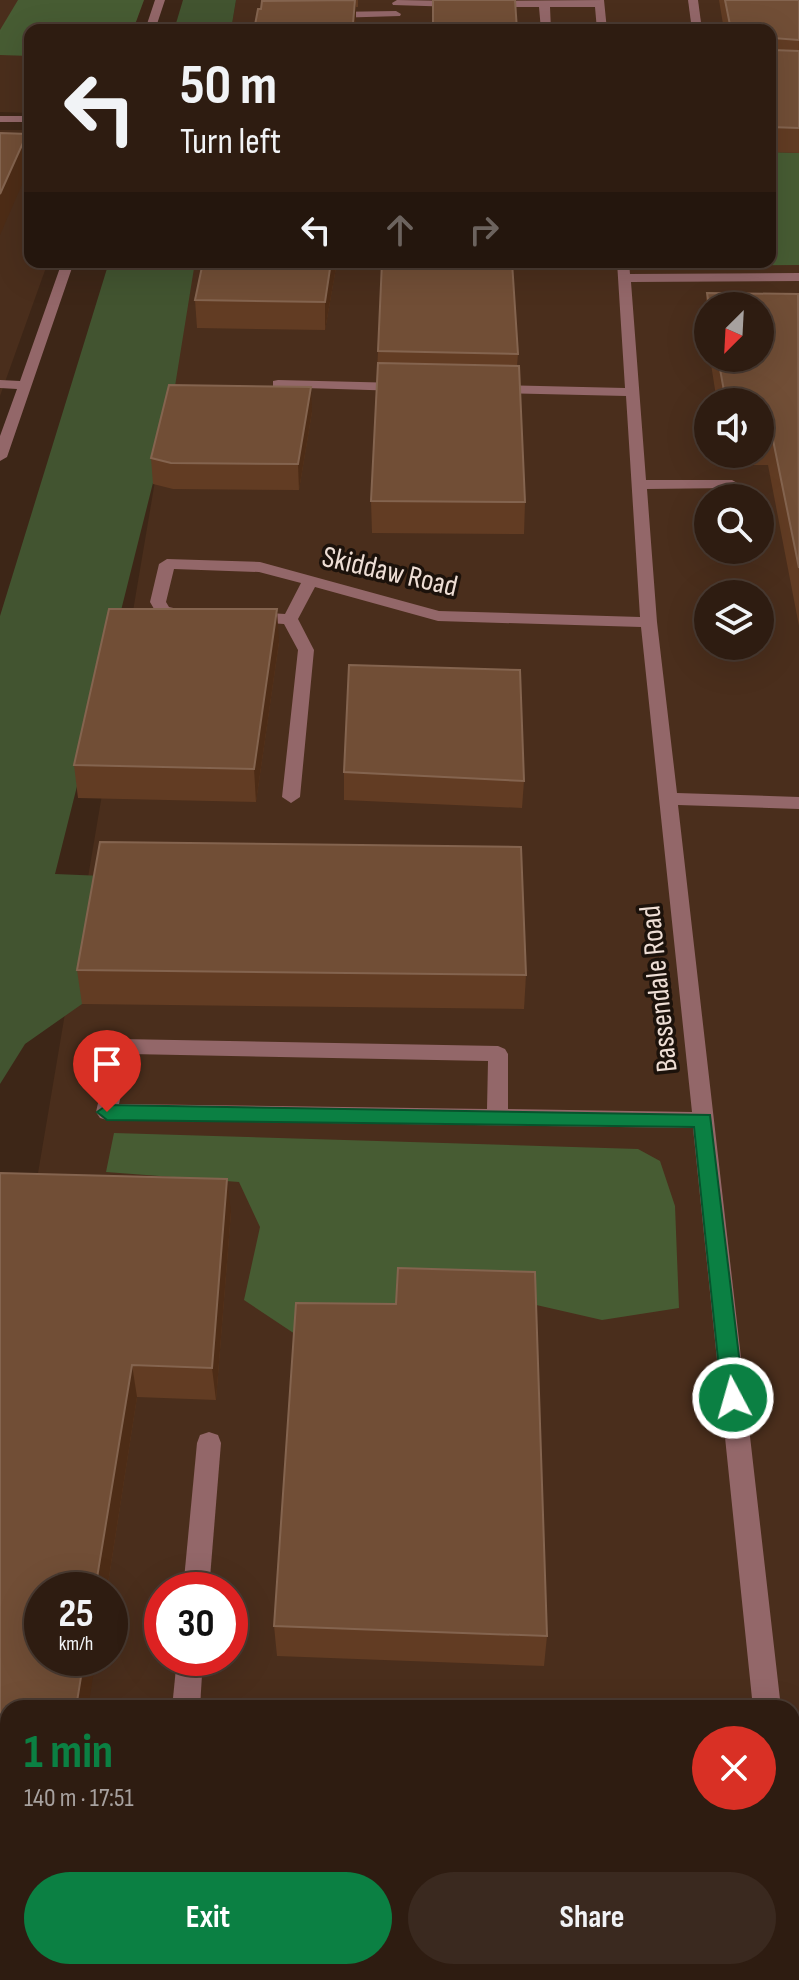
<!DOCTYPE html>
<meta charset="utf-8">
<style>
:root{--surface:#2e1c11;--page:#3a291f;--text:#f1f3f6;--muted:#a7a19f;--line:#493a31;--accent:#0b8043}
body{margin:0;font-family:"Sofia Sans Condensed",sans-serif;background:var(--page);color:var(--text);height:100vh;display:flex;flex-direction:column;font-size:30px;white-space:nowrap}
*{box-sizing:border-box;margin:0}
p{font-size:26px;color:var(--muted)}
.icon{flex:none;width:44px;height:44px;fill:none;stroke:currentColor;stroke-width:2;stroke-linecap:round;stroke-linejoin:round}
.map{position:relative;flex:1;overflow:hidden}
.drawer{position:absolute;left:0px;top:1700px;width:800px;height:280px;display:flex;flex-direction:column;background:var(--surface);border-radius:24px 24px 0 0;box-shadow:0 8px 32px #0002,0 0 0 2px var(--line)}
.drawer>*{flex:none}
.top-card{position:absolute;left:24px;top:24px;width:752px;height:244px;border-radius:16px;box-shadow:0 8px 32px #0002,0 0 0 2px var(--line);background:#2e1c11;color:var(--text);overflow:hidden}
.needle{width:52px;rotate:204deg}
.buttons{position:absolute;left:694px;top:292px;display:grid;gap:16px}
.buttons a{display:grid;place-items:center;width:80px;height:80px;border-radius:50%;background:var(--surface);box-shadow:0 8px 32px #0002,0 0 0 2px var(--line);font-size:40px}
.speed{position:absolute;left:24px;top:1572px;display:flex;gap:16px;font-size:40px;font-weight:700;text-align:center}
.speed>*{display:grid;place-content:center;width:104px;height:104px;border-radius:50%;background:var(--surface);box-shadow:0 8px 32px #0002,0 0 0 2px var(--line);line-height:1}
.speed small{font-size:20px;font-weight:400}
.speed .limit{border:12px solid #d22;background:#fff;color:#111}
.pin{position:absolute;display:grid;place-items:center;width:68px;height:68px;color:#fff;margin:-82px -34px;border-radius:50% 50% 50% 0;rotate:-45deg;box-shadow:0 0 8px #0007}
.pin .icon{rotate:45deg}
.me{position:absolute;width:88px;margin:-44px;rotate:354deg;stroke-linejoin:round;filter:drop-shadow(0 0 6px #0008)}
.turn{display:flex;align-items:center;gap:28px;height:168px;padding:0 24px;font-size:36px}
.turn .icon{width:104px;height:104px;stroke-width:2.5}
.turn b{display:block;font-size:56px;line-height:68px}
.lanes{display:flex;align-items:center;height:76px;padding:0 24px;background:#0003;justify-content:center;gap:40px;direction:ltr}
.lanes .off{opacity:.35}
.round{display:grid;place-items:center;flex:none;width:84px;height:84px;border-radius:42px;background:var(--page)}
.headline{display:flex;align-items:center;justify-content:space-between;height:136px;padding:0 24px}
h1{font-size:48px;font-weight:700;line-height:60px;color:var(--accent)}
.primary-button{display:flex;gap:16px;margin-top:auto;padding:16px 24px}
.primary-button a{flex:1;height:92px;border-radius:48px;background:var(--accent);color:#fff;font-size:32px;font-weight:700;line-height:92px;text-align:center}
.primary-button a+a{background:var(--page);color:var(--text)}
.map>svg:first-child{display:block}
.built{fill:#4a2e1c;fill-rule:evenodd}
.green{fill:#425430}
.forest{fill:#475c33}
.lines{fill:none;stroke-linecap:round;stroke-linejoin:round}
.minor{fill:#936769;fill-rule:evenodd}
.wall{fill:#623c23}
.shaded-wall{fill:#4d2c16}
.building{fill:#714e36;stroke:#84644f;stroke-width:2}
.route{fill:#0b8043;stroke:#07532c;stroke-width:2}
.labels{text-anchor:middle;stroke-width:7;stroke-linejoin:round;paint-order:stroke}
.street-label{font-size:30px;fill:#eeded5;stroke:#1c120b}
</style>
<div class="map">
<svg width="799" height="1980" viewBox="0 0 799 1980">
<rect width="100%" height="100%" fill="#3d2617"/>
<g class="built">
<path d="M0,0H144L133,30H30V113L0,112Z"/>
<path d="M236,0H799V1980H0V1398L192,262H770V30H231ZM708,306H760V358H708ZM708,402H760V454H708ZM708,498H760V550H708ZM708,594H760V646H708ZM42,1590H110V1658H42ZM162,1590H230V1658H162ZM8,1708H792V1972H8Z"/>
<path d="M0,130H30V262H48L0,396Z"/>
</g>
<g class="green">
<path d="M183,0H236L231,30H174Z"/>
<path d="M109,262H195L171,411L55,874L104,876L82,1004L25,1044L0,1084V616Z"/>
</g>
<g class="forest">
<path d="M18,0H144L133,30H30V56L0,55V30Z"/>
<path d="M770,152L799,153V265L664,266L663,262H770Z"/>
<path d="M114,1133L638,1149L660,1161L675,1206L679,1308L602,1320L532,1304L396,1336H298L244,1300L260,1227L239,1182L106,1172Z"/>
</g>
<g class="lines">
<g class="minor">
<path d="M155,0H165L155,30H145Z"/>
<path d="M397,0L457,1L462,4L457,7L393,5L392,3Z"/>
<path d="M604,0L607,30H597L595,7H550L551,30H541L539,7H489L484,4L489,1Z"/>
<path d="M688,0H698L702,30H692Z"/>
<path d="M396,11L401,14L400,16L333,18L328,15L333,12Z"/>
<rect x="0" y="116" width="30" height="6"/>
<path d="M62,262H74L7,457L0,461V436L17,389L0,388V380L20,381Z"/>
<path d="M617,262H629L630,274L799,273V281L631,282L646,480H732L739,484L732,488L647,489L657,622L677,793L799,797V809L678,805L781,1708H753L693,1128L107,1120L100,1118L96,1112L111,1046L114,1041L121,1039L498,1046L505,1049L508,1054V1109L692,1112L641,627L438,621L315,587L298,619L314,650L300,797L291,803L282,797L298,650L284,624L253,622L245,617L253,612L285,614L301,583L259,572L174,569L166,602L169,607L191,612V618L157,614L150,602L159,564L167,559L260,562L439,611L640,617L626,396L493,393L486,389L493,385L625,388ZM130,1054L488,1061L487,1109L119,1104Z"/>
<path d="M278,380L401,383L408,387L401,391L273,387V381Z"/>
<path d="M209,1432L218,1435L221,1443L209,1590H183L197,1443L200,1435Z"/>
<path d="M177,1658H203L200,1708H172Z"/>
<path d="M0,1831L8,1832V1860L0,1859Z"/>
<rect x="792" y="1854" width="7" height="28"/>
<path d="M148,1972H178L177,1980H147Z"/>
<rect x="471" y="1972" width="30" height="8"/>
</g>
</g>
<g class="wall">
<path d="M265,0H358V7H356V24L254,30Z"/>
<path d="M719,0H799V153L770,152V30H724Z"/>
<path d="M203,262H337L325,330L197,328L195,300Z"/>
<path d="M707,293L799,298V626L768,465H728L726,454H760V402H717L710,358H760V306H708V348L703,322Z"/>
<path d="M378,351L518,354L517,366L525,502L524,534L372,533L371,501Z"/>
<path d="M312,412L299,490L173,489L153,484L151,458Z"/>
<path d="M279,642L256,802L78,798L74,765Z"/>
<path d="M344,772L524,781L522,808L344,800Z"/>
<path d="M77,970L526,975L524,1009L82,1004Z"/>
<path d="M0,1173L231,1212L216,1400L137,1397L107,1590H42L8,1708V1761H0Z"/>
<path d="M274,1626L547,1636L544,1666L277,1656Z"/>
</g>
<g class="shaded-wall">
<path d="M356,0V19L355,30L353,24Z"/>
<path d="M27,134L30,166L0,235V194Z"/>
<path d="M331,262H337L325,330V302Z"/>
<path d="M311,387L312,412L299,490L298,464Z"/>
<path d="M277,609L279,642L256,802L254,769Z"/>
<path d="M227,1179L231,1212L216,1400L212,1368Z"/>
<path d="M132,1365L137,1397L107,1590H95Z"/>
<path d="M84,1658H96L88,1708H76Z"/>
<path d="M39,1972H50L49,1980H38Z"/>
</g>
<g class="building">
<path d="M355,0L353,24L433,26V0H515L517,30H254L258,9H261L262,1Z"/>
<path d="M725,0H799V40L773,38L770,47V30H731Z"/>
<path d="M770,47L773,50L799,51V128L770,127Z"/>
<path d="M0,133L27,134L0,194Z"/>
<path d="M203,262H331L325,302L195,300Z"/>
<path d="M382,262H512L518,354L378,351Z"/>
<path d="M707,293L798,294L799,568L772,435L760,434V402H726L718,358H760V306H709Z"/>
<path d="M378,363L519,366L525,502L371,501Z"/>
<path d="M169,385L311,387L298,464L171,463L151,458Z"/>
<path d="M109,609H277L254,769L74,765Z"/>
<path d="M349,665L520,670L524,781L344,772Z"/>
<path d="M100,842L521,847L526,975L77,970Z"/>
<path d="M0,1173L227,1179L212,1368L132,1365L95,1590H42V1658H84L76,1708H8V1733H0Z"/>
<path d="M398,1268L535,1272L547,1636L274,1626L296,1303L396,1304Z"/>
<path d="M0,1896H8V1972H39L38,1980H0Z"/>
<rect x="244" y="1972" width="160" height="8"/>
<path d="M581,1972H743L744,1980H582Z"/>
</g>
<path class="route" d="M107,1105L710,1115L744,1398L741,1405L733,1408L725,1405L722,1398L694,1127L107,1120L97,1112Z"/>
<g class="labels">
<g class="street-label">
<text transform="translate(390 571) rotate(13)" y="10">Skiddaw Road</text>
<text transform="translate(658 989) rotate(-96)" y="10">Bassendale Road</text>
</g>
</g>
</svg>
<div class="buttons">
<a><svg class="needle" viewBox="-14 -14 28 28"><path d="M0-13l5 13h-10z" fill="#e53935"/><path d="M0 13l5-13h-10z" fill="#a7a19f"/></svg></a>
<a><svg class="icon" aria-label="sound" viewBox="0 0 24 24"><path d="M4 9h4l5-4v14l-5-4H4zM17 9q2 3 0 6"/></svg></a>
<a><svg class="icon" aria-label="search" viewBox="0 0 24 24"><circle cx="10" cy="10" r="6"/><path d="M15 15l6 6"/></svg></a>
<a><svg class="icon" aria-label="layers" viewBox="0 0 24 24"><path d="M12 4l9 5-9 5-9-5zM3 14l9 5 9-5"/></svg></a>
</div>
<div class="speed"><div>25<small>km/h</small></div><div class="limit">30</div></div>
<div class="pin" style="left:107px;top:1112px;background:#d93025"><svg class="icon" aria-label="arrive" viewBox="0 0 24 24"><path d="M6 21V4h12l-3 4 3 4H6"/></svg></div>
<svg class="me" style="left:733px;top:1398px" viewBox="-20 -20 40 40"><circle r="17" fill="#0b8043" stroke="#fff" stroke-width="3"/><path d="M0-11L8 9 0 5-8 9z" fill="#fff"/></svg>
<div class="top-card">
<div class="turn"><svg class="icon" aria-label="left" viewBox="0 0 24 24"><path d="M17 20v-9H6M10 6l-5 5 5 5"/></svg><div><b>50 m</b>Turn left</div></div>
<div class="lanes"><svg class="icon" aria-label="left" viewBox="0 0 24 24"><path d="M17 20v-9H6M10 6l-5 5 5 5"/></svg><svg class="icon off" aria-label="ahead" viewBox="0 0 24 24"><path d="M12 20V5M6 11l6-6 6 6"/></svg><svg class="icon off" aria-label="right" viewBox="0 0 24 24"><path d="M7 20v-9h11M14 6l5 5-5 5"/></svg></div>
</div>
<section class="drawer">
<div class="headline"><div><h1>1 min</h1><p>140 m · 17:51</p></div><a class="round" style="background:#d93025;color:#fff"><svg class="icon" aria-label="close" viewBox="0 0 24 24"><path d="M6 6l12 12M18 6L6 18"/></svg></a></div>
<div class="primary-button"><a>Exit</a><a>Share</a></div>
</section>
</div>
